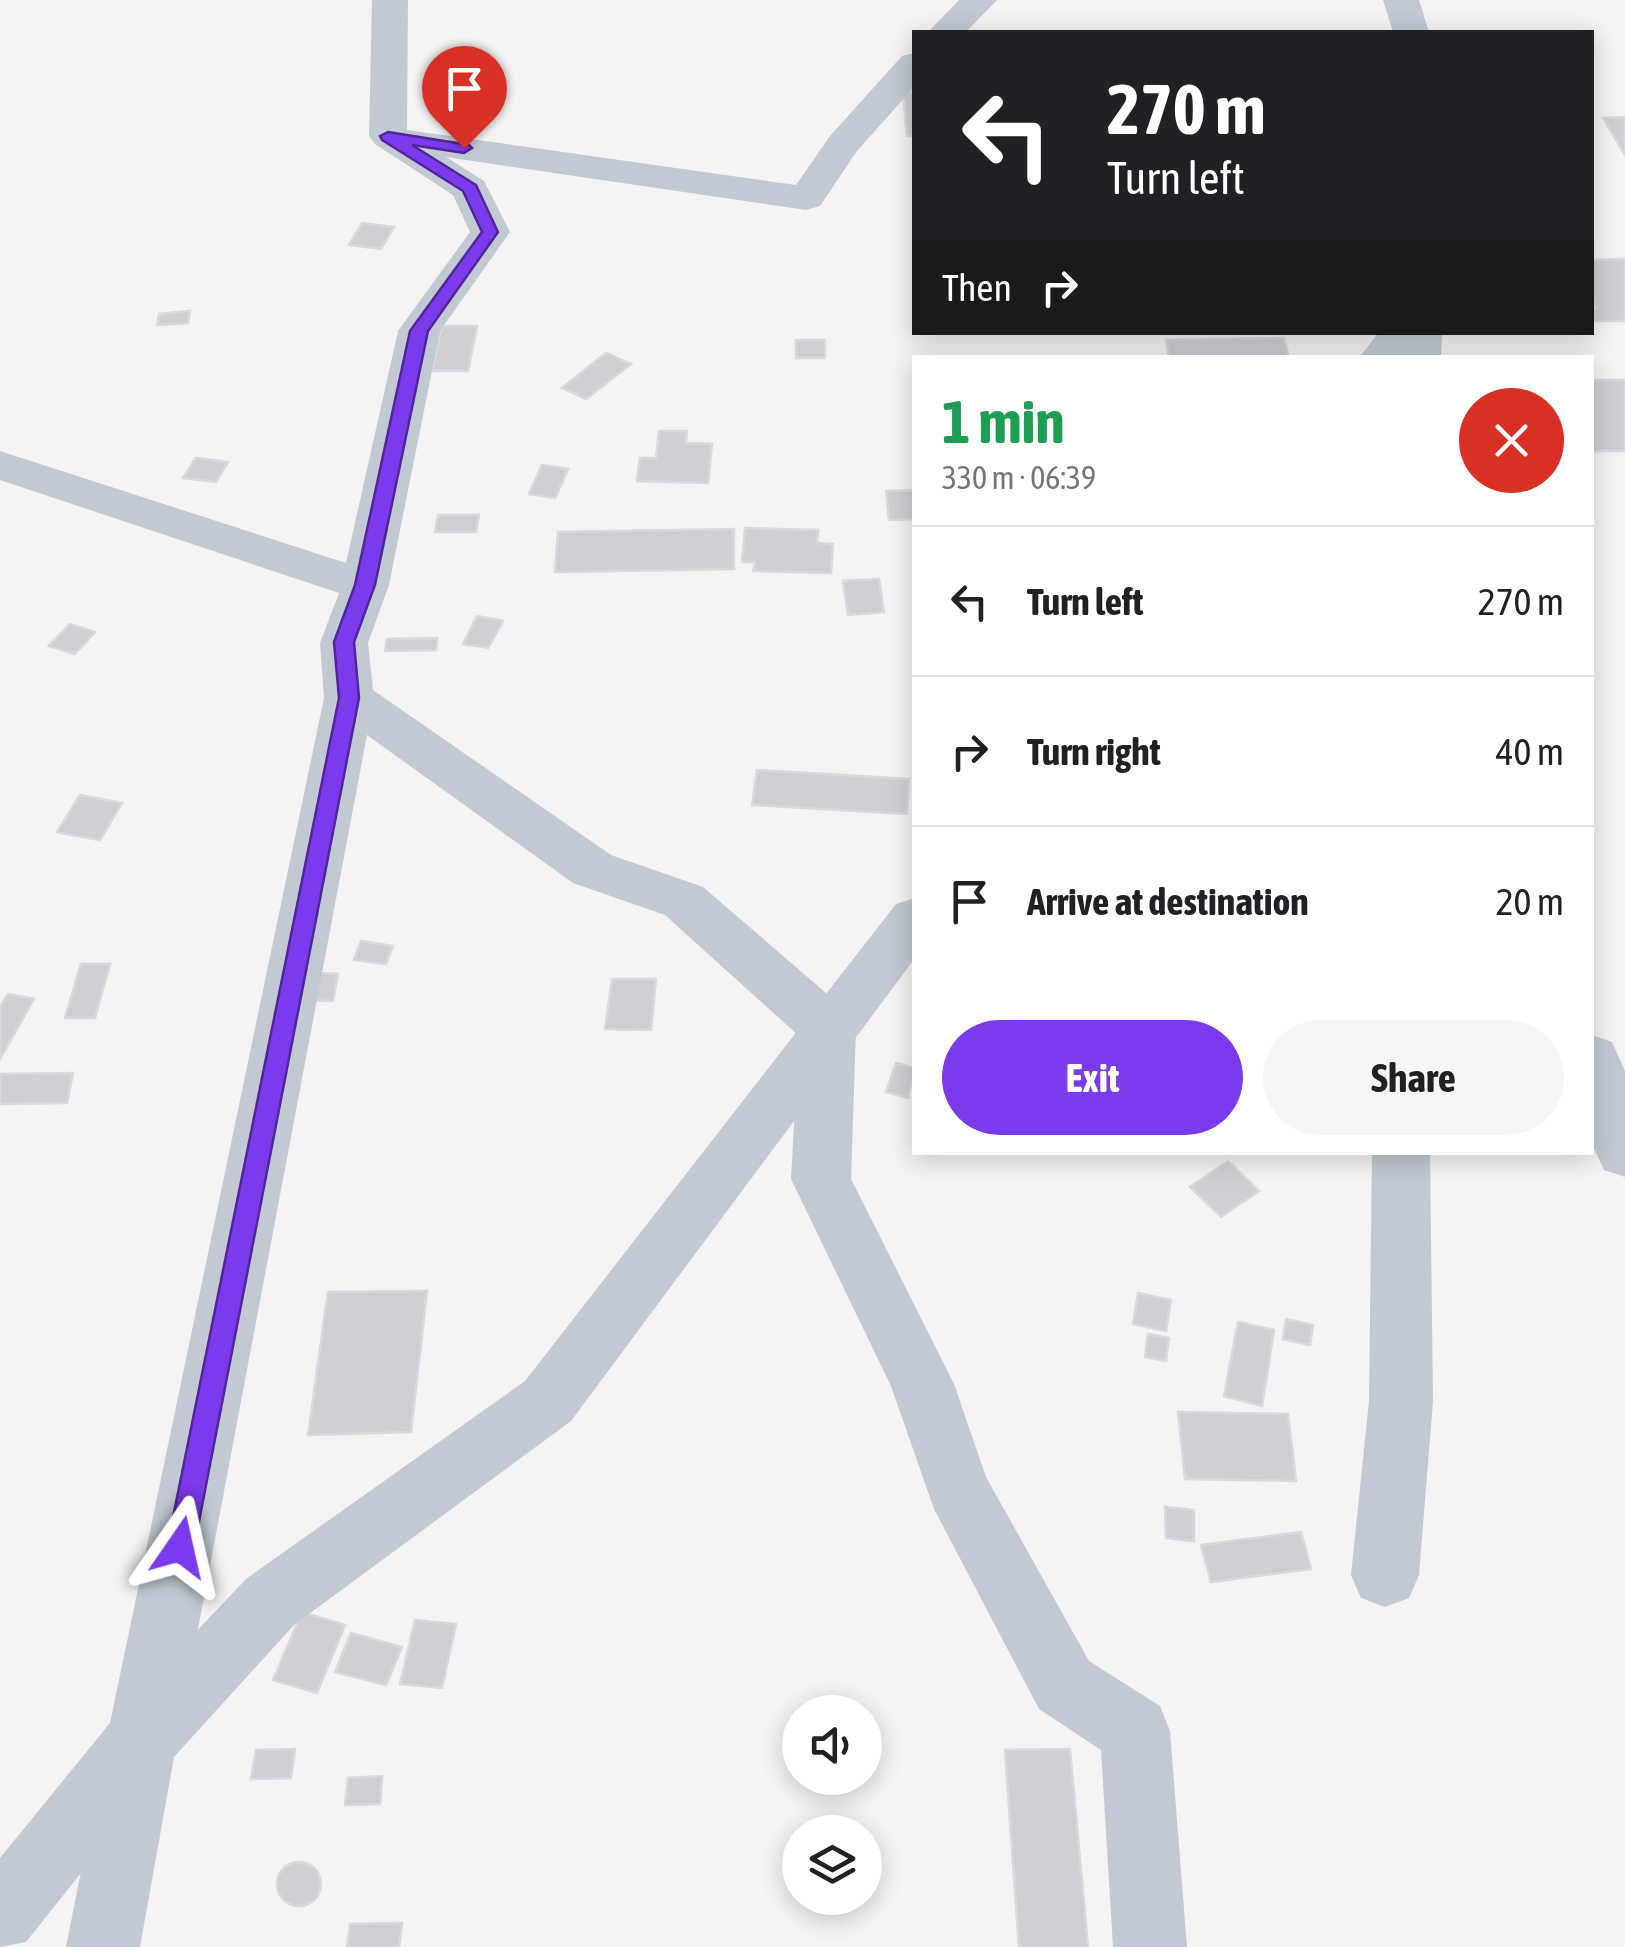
<!DOCTYPE html>
<meta charset="utf-8">
<style>
:root{--surface:#fff;--page:#f6f6f6;--text:#202124;--muted:#757577;--line:#e0e0e0;--accent:#7c3aed}
body{margin:0;font-family:"Asap Condensed",sans-serif;background:var(--page);color:var(--text);height:100vh;display:flex;flex-direction:column;font-size:38px;white-space:nowrap}
*{box-sizing:border-box;margin:0}
p{font-size:32px;color:var(--muted)}
.icon{flex:none;width:55px;height:55px;fill:none;stroke:currentColor;stroke-width:2;stroke-linecap:round;stroke-linejoin:round}
.map{position:relative;flex:1;overflow:hidden}
.sheet{position:absolute;left:912px;top:355px;width:682px;height:800px;display:flex;flex-direction:column;background:var(--surface);border-radius:0px;box-shadow:0 5px 25px #0003}
.sheet>*{flex:none}
.hud{position:absolute;left:912px;top:30px;width:682px;height:305px;border-radius:0px;box-shadow:0 5px 25px #0003;background:#202124;color:#fff;overflow:hidden}
.tools{position:absolute;left:782px;top:1695px;display:grid;gap:20px}
.tools a{display:grid;place-items:center;width:100px;height:100px;border-radius:50%;background:var(--surface);box-shadow:0 5px 25px #0003;font-size:50px}
.pin{position:absolute;display:grid;place-items:center;width:85px;height:85px;color:#fff;margin:-102px -42px;border-radius:50% 50% 50% 0;rotate:-45deg;box-shadow:0 0 10px #0007}
.pin .icon{rotate:45deg}
.me{position:absolute;width:110px;margin:-55px;rotate:11deg;stroke-linejoin:round;filter:drop-shadow(0 0 8px #0008)}
.turn{display:flex;align-items:center;gap:35px;height:210px;padding:0 30px;font-size:45px}
.turn .icon{width:130px;height:130px;stroke-width:2.5}
.turn b{display:block;font-size:70px;line-height:85px}
.then{display:flex;align-items:center;height:95px;padding:0 30px;background:#0003;gap:20px;font-size:38px}
.round{display:grid;place-items:center;flex:none;width:105px;height:105px;border-radius:52px;background:var(--page)}
.overview{display:flex;align-items:center;justify-content:space-between;height:170px;padding:0 30px}
h1{font-size:60px;font-weight:700;line-height:75px;color:#1e9e55}
.action{display:flex;gap:20px;margin-top:auto;padding:20px 30px}
.action a{flex:1;height:115px;border-radius:60px;background:var(--accent);color:#fff;font-size:40px;font-weight:700;line-height:115px;text-align:center}
.action a+a{background:var(--page);color:var(--text)}
ul{padding:0;list-style:none}
li{display:flex;align-items:center;gap:30px;height:150px;padding:0 30px;border-top:2px solid var(--line)}
li div{flex:1}
li b{display:block;font-size:38px}
li em{font-style:normal}
.map>svg:first-child{display:block}
.building{fill:#cdcfd5;stroke:#d7d9de;stroke-width:2.5}
.lines{fill:none;stroke-linecap:round;stroke-linejoin:round}
.minor{fill:#c1cad2;fill-rule:evenodd}
.tertiary{fill:#c1cad2;fill-rule:evenodd}
.route{fill:#7c3aed;stroke:#51269a;stroke-width:2.5}
</style>
<div class="map">
<svg width="1625" height="1947" viewBox="0 0 1625 1947">
<rect width="100%" height="100%" fill="#f5f3f3"/>
<g class="building">
<path d="M903,92H915V136H907Z"/>
<path d="M1625,117V155L1603,118Z"/>
<path d="M362,223L394,227L381,249L349,245Z"/>
<path d="M1625,259V321H1592V309H1597L1592,298V260Z"/>
<path d="M190,311L188,323L157,325L159,314Z"/>
<path d="M442,326H477L468,371H432Z"/>
<path d="M1284,338L1289,358H1169L1166,340Z"/>
<rect x="796" y="340" width="29" height="18"/>
<path d="M606,353L631,364L586,399L562,388Z"/>
<rect x="1592" y="380" width="33" height="71"/>
<path d="M659,431H687L686,443L712,444L708,483L637,481L640,458H656Z"/>
<path d="M196,458L228,462L216,482L183,478Z"/>
<path d="M542,465L568,469L555,498L529,494Z"/>
<path d="M915,490V519L889,520L886,491Z"/>
<path d="M438,515H479L476,532H435Z"/>
<path d="M745,528L818,530L817,543L833,544L831,573L753,571L755,562H742Z"/>
<path d="M734,529V569L555,572L558,532Z"/>
<path d="M879,579L884,612L848,615L843,581Z"/>
<path d="M477,616L503,621L488,648L463,644Z"/>
<path d="M70,624L95,632L75,654L49,646Z"/>
<path d="M437,638L436,650L385,651L387,639Z"/>
<path d="M757,770L909,779L907,814L752,805Z"/>
<path d="M80,795L122,803L100,840L57,832Z"/>
<path d="M361,941L393,946L386,964L354,960Z"/>
<path d="M81,964H110L95,1018H65Z"/>
<path d="M309,973L338,974L333,1001L304,1000Z"/>
<path d="M612,979H656L651,1030L605,1029Z"/>
<path d="M8,994L34,999L0,1059V1007Z"/>
<path d="M896,1063L915,1068L908,1098L886,1092Z"/>
<path d="M73,1073L67,1103L0,1104V1074Z"/>
<path d="M1228,1161L1259,1191L1221,1217L1190,1187Z"/>
<path d="M427,1291L411,1432L308,1435L328,1292Z"/>
<path d="M1138,1293L1171,1300L1166,1331L1133,1324Z"/>
<path d="M1286,1319L1313,1325L1310,1345L1283,1339Z"/>
<path d="M1238,1322L1274,1330L1262,1406L1224,1396Z"/>
<path d="M1148,1334L1169,1338L1166,1361L1145,1357Z"/>
<path d="M1178,1412L1288,1414L1296,1481L1185,1479Z"/>
<path d="M1165,1507L1194,1510V1541L1166,1538Z"/>
<path d="M1301,1532L1311,1569L1211,1582L1201,1545Z"/>
<path d="M302,1612L345,1625L317,1693L273,1680Z"/>
<path d="M415,1620L456,1624L442,1688L400,1684Z"/>
<path d="M351,1633L402,1647L386,1685L335,1672Z"/>
<path d="M295,1749L291,1778L251,1779L256,1750Z"/>
<path d="M1070,1749L1088,1947H1019L1005,1750Z"/>
<path d="M382,1776L380,1804L345,1805L348,1778Z"/>
<circle cx="299" cy="1884" r="22"/>
<path d="M402,1923L399,1947H347L350,1924Z"/>
</g>
<g class="lines">
<g class="minor">
<path d="M372,0H408L407,130L796,185L830,136L902,56L915,53V86L857,151L820,206L806,210L446,157L484,181L510,232L440,331L389,585L368,643L373,690L611,855L703,887L848,1012L856,1028L851,1179L954,1384L986,1477L1089,1661L1160,1706L1170,1731L1187,1947H1113L1101,1750L1039,1709L934,1509L891,1386L791,1179L799,1036L665,915L573,883L367,735L177,1740L167,1765L26,1942L0,1947V1858L110,1723L324,698L320,643L339,593L0,480V451L346,563L398,331L470,232L453,195L375,144L369,136Z"/>
<path d="M959,0H997L966,32H928Z"/>
<path d="M1400,332H1442L1441,358H1399Z"/>
<path d="M1592,1035L1612,1042L1625,1071V1177L1604,1170L1592,1144Z"/>
<path d="M1372,1152H1430L1433,1401L1419,1575L1409,1598L1385,1607L1361,1598L1351,1575L1369,1401Z"/>
</g>
<g class="tertiary">
<path d="M1383,0H1419L1429,32H1393Z"/>
<path d="M1379,332H1423L1403,358H1359Z"/>
<path d="M915,898V958L571,1421L294,1625L174,1757L140,1947H66L107,1740L117,1715L246,1579L525,1381L896,904Z"/>
</g>
</g>
<path class="route" d="M388,132L469,145L472,148L464,153L412,145L476,185L498,232L428,331L375,585L354,642L359,698L194,1547L190,1556L180,1560L171,1556L167,1547L339,698L334,642L355,585L410,331L482,232L463,191L382,140L380,136Z"/>
</svg>
<div class="tools">
<a><svg class="icon" aria-label="sound" viewBox="0 0 24 24"><path d="M4 9h4l5-4v14l-5-4H4zM17 9q2 3 0 6"/></svg></a>
<a><svg class="icon" aria-label="layers" viewBox="0 0 24 24"><path d="M12 4l9 5-9 5-9-5zM3 14l9 5 9-5"/></svg></a>
</div>
<div class="pin" style="left:464px;top:148px;background:#d93025"><svg class="icon" aria-label="arrive" viewBox="0 0 24 24"><path d="M6 21V4h12l-3 4 3 4H6"/></svg></div>
<svg class="me" style="left:180px;top:1547px" viewBox="-20 -20 40 40"><path d="M0-17L14 15 0 8-14 15z" fill="#7c3aed" stroke="#fff" stroke-width="4"/></svg>
<div class="hud">
<div class="turn"><svg class="icon" aria-label="left" viewBox="0 0 24 24"><path d="M17 20v-9H6M10 6l-5 5 5 5"/></svg><div><b>270 m</b>Turn left</div></div>
<div class="then">Then<svg class="icon" aria-label="right" viewBox="0 0 24 24"><path d="M7 20v-9h11M14 6l5 5-5 5"/></svg></div>
</div>
<section class="sheet">
<div class="overview"><div><h1>1 min</h1><p>330 m · 06:39</p></div><a class="round" style="background:#d93025;color:#fff"><svg class="icon" aria-label="close" viewBox="0 0 24 24"><path d="M6 6l12 12M18 6L6 18"/></svg></a></div>
<ul>
<li><svg class="icon" aria-label="left" viewBox="0 0 24 24"><path d="M17 20v-9H6M10 6l-5 5 5 5"/></svg><div><b>Turn left</b></div><em>270 m</em></li>
<li><svg class="icon" aria-label="right" viewBox="0 0 24 24"><path d="M7 20v-9h11M14 6l5 5-5 5"/></svg><div><b>Turn right</b></div><em>40 m</em></li>
<li><svg class="icon" aria-label="arrive" viewBox="0 0 24 24"><path d="M6 21V4h12l-3 4 3 4H6"/></svg><div><b>Arrive at destination</b></div><em>20 m</em></li>
</ul>
<div class="action"><a>Exit</a><a>Share</a></div>
</section>
</div>
